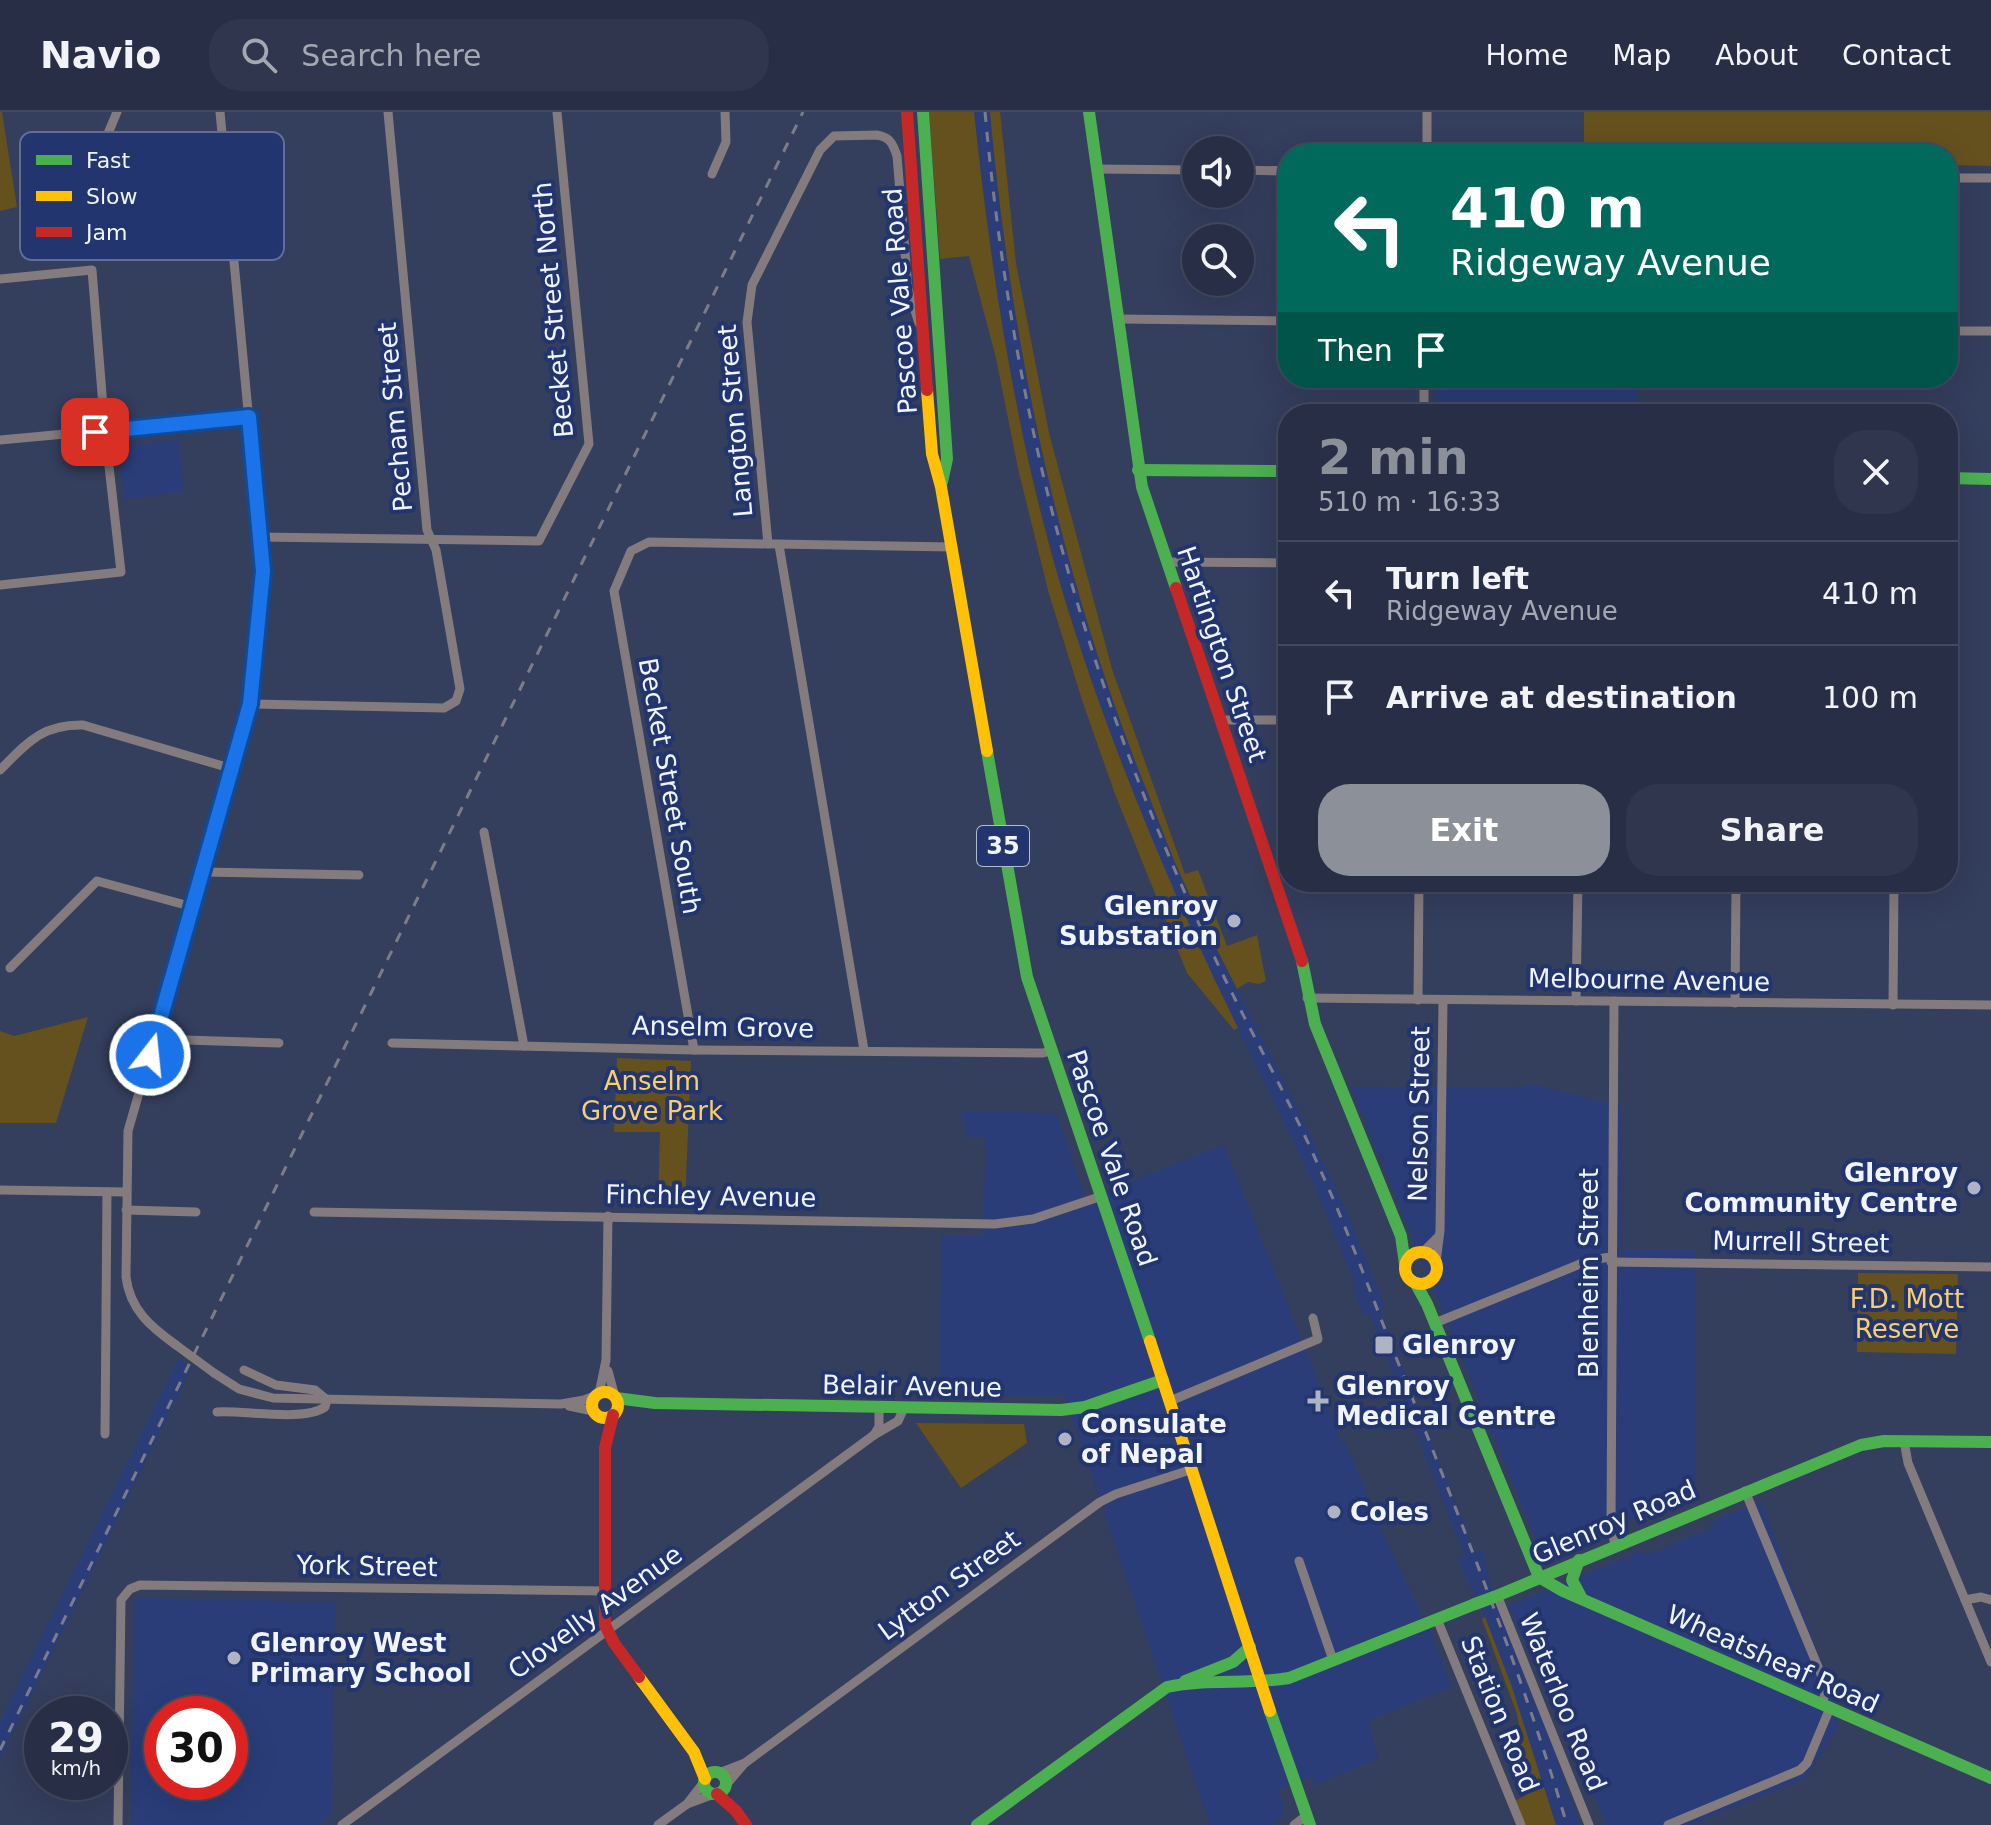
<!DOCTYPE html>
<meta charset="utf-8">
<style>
:root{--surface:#272e46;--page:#2f364d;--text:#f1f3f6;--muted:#a4a8b3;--line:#434a5f;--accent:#8c9099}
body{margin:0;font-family:"DejaVu Sans",sans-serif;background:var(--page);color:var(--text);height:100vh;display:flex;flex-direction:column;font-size:30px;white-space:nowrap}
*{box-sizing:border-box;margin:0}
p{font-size:26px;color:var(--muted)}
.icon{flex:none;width:44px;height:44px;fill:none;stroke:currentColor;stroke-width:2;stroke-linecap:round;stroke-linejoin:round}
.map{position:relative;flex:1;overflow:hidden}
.drawer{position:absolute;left:1278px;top:292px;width:680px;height:488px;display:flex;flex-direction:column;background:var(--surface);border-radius:32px;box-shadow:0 8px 32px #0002,0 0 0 2px var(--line)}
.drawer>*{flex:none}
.banner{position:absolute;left:1278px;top:32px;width:680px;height:244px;border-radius:32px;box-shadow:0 8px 32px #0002,0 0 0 2px var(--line);background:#00695c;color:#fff;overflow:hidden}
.fabs{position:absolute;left:1182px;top:24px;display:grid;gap:16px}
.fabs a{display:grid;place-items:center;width:72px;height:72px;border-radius:50%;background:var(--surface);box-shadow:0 8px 32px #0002,0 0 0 2px var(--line);font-size:40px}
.speed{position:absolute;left:24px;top:1584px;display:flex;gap:16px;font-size:40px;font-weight:700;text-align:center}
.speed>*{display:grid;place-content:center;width:104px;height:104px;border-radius:50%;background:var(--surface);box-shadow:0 8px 32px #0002,0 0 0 2px var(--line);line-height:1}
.speed small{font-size:20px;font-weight:400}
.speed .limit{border:12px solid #d22;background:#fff;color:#111}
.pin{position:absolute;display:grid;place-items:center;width:68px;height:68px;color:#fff;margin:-34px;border-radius:16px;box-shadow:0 4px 12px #0006}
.me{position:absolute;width:88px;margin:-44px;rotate:16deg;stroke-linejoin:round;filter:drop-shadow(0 0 6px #0008)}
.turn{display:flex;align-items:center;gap:28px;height:168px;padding:0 40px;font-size:36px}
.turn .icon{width:104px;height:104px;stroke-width:2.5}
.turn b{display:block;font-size:56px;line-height:68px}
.then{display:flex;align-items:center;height:76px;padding:0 40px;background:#0003;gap:16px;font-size:30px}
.round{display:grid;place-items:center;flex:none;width:84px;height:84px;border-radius:32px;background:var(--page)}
.head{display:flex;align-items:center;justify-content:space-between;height:136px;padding:0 40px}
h1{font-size:48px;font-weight:600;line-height:60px;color:var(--accent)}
.cta{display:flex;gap:16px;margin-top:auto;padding:16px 40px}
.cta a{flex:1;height:92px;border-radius:32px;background:var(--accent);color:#fff;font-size:32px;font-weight:600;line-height:92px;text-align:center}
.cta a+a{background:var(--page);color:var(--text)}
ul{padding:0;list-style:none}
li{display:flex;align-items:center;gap:24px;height:104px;padding:0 40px;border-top:2px solid var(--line)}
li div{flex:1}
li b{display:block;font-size:30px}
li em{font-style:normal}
header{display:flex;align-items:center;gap:48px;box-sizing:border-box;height:112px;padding:0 40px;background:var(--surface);border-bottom:2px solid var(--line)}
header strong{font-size:38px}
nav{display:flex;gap:44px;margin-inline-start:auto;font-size:28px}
.search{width:560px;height:72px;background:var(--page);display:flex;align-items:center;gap:20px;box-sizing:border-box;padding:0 28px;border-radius:32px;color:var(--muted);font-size:30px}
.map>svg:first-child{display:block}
.built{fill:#2a3d79;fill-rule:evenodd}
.green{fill:#64511e}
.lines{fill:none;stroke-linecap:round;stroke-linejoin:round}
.street{stroke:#847b7e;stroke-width:9}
.fast{stroke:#4caf50;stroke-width:12}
.slow{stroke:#ffc107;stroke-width:12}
.jam{stroke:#c62828;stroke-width:12}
.rail{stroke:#7d7d89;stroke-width:3;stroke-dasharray:10 10;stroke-linecap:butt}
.street-bridge{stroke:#847b7e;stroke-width:9}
.fast-bridge{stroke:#4caf50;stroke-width:12}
.route-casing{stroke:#114b97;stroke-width:20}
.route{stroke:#1a73e8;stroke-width:14}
.poi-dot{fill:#afb4c4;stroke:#23356e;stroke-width:3}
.labels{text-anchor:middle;stroke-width:8;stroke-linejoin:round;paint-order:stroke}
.shield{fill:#23356e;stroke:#b3bbd1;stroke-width:2}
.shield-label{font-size:24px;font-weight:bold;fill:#f1f4fb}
.street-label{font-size:26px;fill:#f1f4fb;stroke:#23356e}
.poi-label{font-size:26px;font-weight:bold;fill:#f1f4fb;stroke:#23356e;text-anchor:start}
.park-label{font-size:26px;fill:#f8cf6a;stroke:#23356e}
.key{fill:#23356e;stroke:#616e98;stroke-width:2}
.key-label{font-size:22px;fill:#f1f4fb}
</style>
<header>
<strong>Navio</strong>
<div class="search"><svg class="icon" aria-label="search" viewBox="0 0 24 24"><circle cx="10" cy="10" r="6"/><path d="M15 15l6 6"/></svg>Search here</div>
<nav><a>Home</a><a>Map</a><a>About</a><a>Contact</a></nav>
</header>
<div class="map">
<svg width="1991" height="1713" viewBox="0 0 1991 1713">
<rect width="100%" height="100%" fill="#343e5d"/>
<g class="built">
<path d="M974,0H990L1005,136L1037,321L1071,457L1111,584L1187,778L1299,1000L1349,1105L1385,1195L1380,1198L1475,1441L1483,1438L1489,1467L1501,1503L1548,1620L1580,1713H1556L1512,1575L1485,1505L1458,1448L1465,1445L1370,1202L1364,1204L1355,1183L1353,1166L1311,1066L1208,854L1158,743L1092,570L1055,449L1026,335L999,192Z"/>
<path d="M1435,266H1638L1637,302H1434Z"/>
<path d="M179,328L184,380L124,387L119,334Z"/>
<path d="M1529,972L1622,994V1138H1695L1696,1382L1591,1424L1544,1447L1351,975L1450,976L1524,975Z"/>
<path d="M962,1000L1057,1001L1086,1088L1224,1033L1343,1332L1346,1331L1385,1427L1433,1526L1452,1575L1368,1609L1378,1647L1315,1673L1312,1664L1278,1677L1284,1697L1283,1705L1271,1713H1210L1065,1284L939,1282L941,1123L983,1124L986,1026L967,1025Z"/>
<path d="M179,1246L192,1255L0,1647V1610Z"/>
<path d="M1762,1390L1831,1577L1838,1615L1805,1667L1690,1713H1607L1508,1494L1639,1440L1648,1442L1710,1417L1711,1410Z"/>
<path d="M140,1486L335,1490L332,1703L318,1713H131L134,1490ZM162,1602H230V1670H162Z"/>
</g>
<g class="green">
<path d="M0,0H2L17,95L0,99Z"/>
<path d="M929,0H974C993,179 1021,358 1078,529C1122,662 1177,791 1238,916L1234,918L1187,861L1115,682L1083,591L1049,482L1019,361L996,246L969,144L940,147Z"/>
<path d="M990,0H1000L1016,151L1049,321L1112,557L1185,762L1198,758L1227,834L1257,823L1266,869L1259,872L1248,870L1237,877C1221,844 1203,812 1188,779C1173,748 1161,715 1149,684C1060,465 1011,234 990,0Z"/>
<path d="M1584,0H1991V54L1948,53V42H1584Z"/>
<path d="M88,905L56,1011H0V919L14,924Z"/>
<path d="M617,946L691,949L685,1092L658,1091L660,1020H614Z"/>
<path d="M1858,1161L1958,1162L1956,1242L1857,1240Z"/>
<path d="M916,1311L1024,1312L1027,1331L961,1376Z"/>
<path d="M1485,1505L1512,1575L1556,1713H1525L1515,1689L1526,1683L1509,1638L1515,1635L1512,1628L1521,1626L1517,1602L1482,1507Z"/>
</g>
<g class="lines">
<g class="street">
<path d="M1625,36V42"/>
<path d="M106,42L104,31L117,0"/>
<path d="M1427,42V0"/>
<path d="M1097,57L1196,58"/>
<path d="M1240,58L1288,59"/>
<path d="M712,62L726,30L725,0"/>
<path d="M1948,66H1991"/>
<path d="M0,167L92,158L105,319L121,460L0,473"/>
<path d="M1118,207L1288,209"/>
<path d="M1960,219H1991"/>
<path d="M1424,302V266"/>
<path d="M0,328L249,305"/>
<path d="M260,425L539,429L589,332L557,0"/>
<path d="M768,432L747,210L752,173L820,38L834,24L877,23C890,25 893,32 897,44L908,177L919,211"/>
<path d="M779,433L864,938"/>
<path d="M1167,450L1288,451"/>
<path d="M250,592L444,596L456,589L460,577L436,438L427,418L388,0"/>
<path d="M1221,608H1288"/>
<path d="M0,658C27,631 42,612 83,613L233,657"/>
<path d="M484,720L524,934"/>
<path d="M204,760L359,763"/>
<path d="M10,856L97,769L193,795"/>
<path d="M1307,886L1991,893"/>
<path d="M1418,888L1419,770"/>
<path d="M1576,889L1578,770"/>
<path d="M1614,889L1611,1414L1615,1433"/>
<path d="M1735,891L1736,770"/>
<path d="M1893,893L1894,770"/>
<path d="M154,927L279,931"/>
<path d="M392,931L694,938L1043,941L1053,938"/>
<path d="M694,938L614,479L631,439L649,430L951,435"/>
<path d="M0,1078L126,1080"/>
<path d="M126,1098L196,1100"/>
<path d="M314,1100L995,1112L1033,1107L1102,1084"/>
<path d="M1423,1140L1438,1125"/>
<path d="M1436,1150L1440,1119L1443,888"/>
<path d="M1611,1150L1991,1155"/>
<path d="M1435,1211L1590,1148L1611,1145"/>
<path d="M176,1233C151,1215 130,1198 126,1165L128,1019L247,606L263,459L220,0"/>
<path d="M608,1259L615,1285"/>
<path d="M214,1261L239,1277L273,1286L561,1292L584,1288L597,1283"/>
<path d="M599,1282L606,1248L608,1104"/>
<path d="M1170,1289L1318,1227L1313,1206"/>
<path d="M569,1294L593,1299"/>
<path d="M217,1300C244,1298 304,1310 325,1295L327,1288L315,1278L276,1273L244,1258"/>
<path d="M105,1322L107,1080"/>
<path d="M874,1323L879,1315V1295"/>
<path d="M1904,1329L1908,1351L1991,1550"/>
<path d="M1745,1379L1823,1567L1825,1582L1822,1592"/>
<path d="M1299,1449L1333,1548"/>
<path d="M1497,1483L1589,1713"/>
<path d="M1965,1488L1981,1485L1991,1488"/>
<path d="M1437,1507L1521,1713"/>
<path d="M719,1661L745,1651L1100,1390L1116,1382L1193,1357"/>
<path d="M726,1673L743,1653"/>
<path d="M687,1692L714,1682"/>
<path d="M118,1713L121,1488L130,1477L140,1473L604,1479"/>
<path d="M342,1713L874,1323L898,1309L904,1296"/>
<path d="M658,1713L687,1692L704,1670"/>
<path d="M1294,1713L1307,1703"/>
<path d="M1668,1713L1800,1658L1807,1651L1830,1596"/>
</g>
<g class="fast">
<path d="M923,0L947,347L942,370"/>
<path d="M1089,0L1142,375L1176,476"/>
<path d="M1138,358L1288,359"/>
<path d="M1948,366L1991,367"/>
<path d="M987,639L1027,865L1150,1229"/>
<path d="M1302,849L1315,912L1401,1124L1405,1152"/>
<path d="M1416,1172L1427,1192L1539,1465L1563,1479L1991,1666"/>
<path d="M616,1286L655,1291L1061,1298L1085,1295L1163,1268"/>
<path d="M1579,1448L1572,1468L1582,1487"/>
<path d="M1494,1485L1861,1333L1884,1329L1991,1330"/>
<path d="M1185,1569L1233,1550L1250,1535"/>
<path d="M1270,1599L1310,1713"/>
<circle cx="715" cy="1671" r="11"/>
<path d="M977,1713L1167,1575C1207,1566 1248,1573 1289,1566L1475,1492"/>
</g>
<g class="slow">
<path d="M927,278L932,342L941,375L987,639"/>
<circle cx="1421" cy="1156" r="16"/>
<path d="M1150,1229L1270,1599"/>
<circle cx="605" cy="1293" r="13"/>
<path d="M639,1565L694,1640L705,1667"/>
</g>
<g class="jam">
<path d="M907,0L927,278"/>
<path d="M1176,476L1302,849"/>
<path d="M613,1303L605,1336V1513L614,1531L639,1565"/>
<path d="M717,1682L736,1699L746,1713"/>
</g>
<g class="rail">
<path d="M985,0C1003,198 1041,392 1106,580C1139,678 1180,774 1225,867C1256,930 1291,991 1319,1055C1352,1127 1378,1202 1408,1275C1465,1420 1523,1564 1567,1713"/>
<path d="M0,1638L803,0"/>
</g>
<path class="street-bridge" d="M176,1233L214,1261"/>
<path class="fast-bridge" d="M1475,1492L1494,1485"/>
</g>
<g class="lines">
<g class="route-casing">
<path id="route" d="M95,320L249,305L263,459L250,592L150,943"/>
</g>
<use href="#route" class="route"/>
</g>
<g class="poi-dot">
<circle cx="1234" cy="809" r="8"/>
<circle cx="1974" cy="1076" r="8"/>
<rect x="1374" y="1223" width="20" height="20" rx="4"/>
<path d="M1314 1277h8v8h8v8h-8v8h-8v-8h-8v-8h8z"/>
<circle cx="1065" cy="1327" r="8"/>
<circle cx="1334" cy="1400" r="8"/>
<circle cx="234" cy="1546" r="8"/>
</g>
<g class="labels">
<rect class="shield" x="977" y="714" width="52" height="40" rx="6"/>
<g class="shield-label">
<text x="1003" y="742">35</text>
</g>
<g class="street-label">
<text transform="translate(900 189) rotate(-94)" y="9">Pascoe Vale Road</text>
<text transform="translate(553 198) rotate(-95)" y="9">Becket Street North</text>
<text transform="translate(395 305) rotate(-95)" y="9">Pecham Street</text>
<text transform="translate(735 309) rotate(-95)" y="9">Langton Street</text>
<text transform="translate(1222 542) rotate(71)" y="9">Hartington Street</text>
<text transform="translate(670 674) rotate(80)" y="9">Becket Street South</text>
<text transform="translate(1649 868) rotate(1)" y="9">Melbourne Avenue</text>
<text transform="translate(723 915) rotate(1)" y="9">Anselm Grove</text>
<text transform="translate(1419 1002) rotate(-89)" y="9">Nelson Street</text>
<text transform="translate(1112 1046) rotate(71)" y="9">Pascoe Vale Road</text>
<text transform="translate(711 1084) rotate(1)" y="9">Finchley Avenue</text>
<text transform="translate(1801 1130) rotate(1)" y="9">Murrell Street</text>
<text transform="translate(1589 1161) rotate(-90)" y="9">Blenheim Street</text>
<text transform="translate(912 1274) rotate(1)" y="9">Belair Avenue</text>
<text transform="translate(1614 1410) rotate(-23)" y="9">Glenroy Road</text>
<text transform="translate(367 1454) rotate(1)" y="9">York Street</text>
<text transform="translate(949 1473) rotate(-36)" y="9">Lytton Street</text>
<text transform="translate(595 1500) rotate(-36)" y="9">Clovelly Avenue</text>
<text transform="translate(1773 1547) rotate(24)" y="9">Wheatsheaf Road</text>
<text transform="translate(1563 1590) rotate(68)" y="9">Waterloo Road</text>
<text transform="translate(1500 1602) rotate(68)" y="9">Station Road</text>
</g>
<g class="poi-label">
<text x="1218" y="803" text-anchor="end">Glenroy<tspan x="1218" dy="30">Substation</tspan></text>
<text x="1958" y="1070" text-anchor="end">Glenroy<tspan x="1958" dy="30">Community Centre</tspan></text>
<text x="1402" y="1242">Glenroy</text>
<text x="1336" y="1283">Glenroy<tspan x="1336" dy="30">Medical Centre</tspan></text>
<text x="1081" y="1321">Consulate<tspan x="1081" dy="30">of Nepal</tspan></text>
<text x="1350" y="1409">Coles</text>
<text x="250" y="1540">Glenroy West<tspan x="250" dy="30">Primary School</tspan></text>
</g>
<g class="park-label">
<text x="652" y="978">Anselm<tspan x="652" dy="30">Grove Park</tspan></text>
<text x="1907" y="1196">F.D. Mott<tspan x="1907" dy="30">Reserve</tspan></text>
</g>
</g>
<rect x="20" y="20" width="264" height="128" rx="12" class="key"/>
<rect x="36" y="43" width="36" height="10" fill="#4caf50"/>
<rect x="36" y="79" width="36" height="10" fill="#ffc107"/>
<rect x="36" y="115" width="36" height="10" fill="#c62828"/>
<g class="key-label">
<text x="86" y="56">Fast</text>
<text x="86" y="92">Slow</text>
<text x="86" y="128">Jam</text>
</g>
</svg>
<div class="fabs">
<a><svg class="icon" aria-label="sound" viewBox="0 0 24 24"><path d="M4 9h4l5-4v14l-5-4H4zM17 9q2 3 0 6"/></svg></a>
<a><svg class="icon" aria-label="search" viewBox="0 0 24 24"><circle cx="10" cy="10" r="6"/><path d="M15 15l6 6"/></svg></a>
</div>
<div class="speed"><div>29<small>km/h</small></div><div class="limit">30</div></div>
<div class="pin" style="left:95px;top:320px;background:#d93025"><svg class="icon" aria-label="arrive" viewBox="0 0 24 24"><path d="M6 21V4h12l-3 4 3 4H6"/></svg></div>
<svg class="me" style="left:150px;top:943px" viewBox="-20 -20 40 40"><circle r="17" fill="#1a73e8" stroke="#fff" stroke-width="3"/><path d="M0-11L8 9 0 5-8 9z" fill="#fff"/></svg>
<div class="banner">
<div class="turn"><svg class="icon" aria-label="left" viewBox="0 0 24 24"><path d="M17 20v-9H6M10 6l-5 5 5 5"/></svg><div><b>410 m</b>Ridgeway Avenue</div></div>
<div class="then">Then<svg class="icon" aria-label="arrive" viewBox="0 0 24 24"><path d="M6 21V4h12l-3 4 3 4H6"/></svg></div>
</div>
<section class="drawer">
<div class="head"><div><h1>2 min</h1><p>510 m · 16:33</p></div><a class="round"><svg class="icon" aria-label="close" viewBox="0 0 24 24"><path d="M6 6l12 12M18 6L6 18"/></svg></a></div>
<ul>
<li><svg class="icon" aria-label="left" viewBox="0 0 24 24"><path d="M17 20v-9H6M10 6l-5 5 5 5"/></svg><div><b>Turn left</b><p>Ridgeway Avenue</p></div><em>410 m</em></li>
<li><svg class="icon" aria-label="arrive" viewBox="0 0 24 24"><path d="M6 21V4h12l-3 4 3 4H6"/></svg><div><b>Arrive at destination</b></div><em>100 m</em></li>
</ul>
<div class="cta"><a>Exit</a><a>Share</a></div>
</section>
</div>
